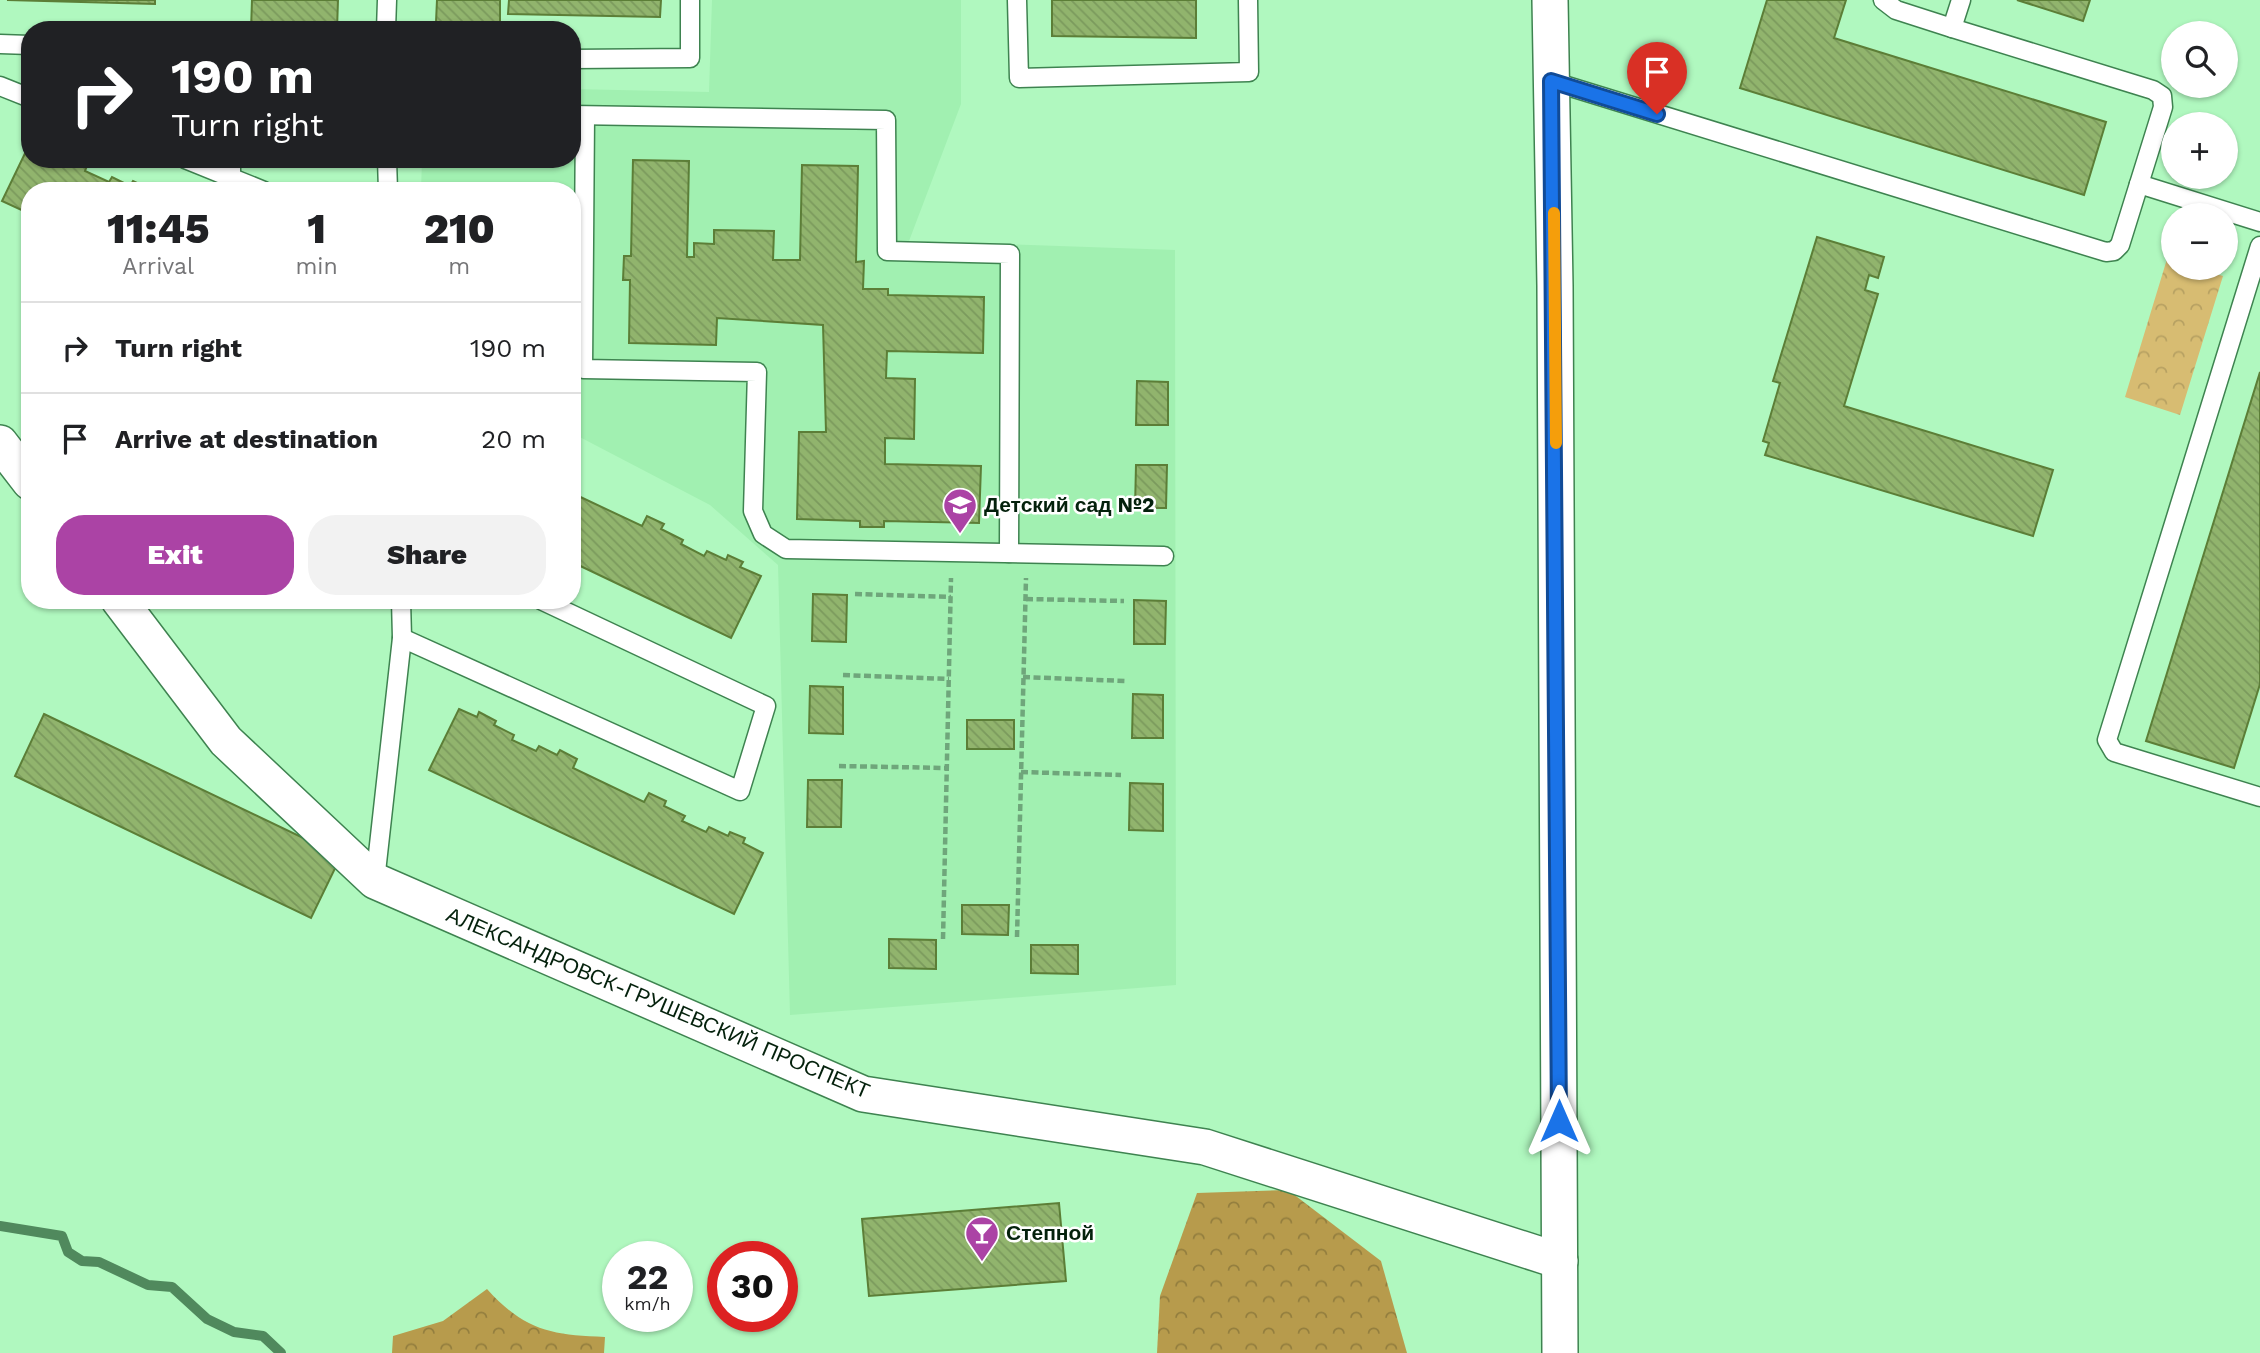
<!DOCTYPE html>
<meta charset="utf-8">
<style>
:root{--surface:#fff;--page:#f2f2f2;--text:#202124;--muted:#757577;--line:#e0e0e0;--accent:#ab43a5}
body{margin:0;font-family:"Work Sans",sans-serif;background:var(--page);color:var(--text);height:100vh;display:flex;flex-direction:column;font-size:26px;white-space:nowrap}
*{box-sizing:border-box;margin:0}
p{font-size:23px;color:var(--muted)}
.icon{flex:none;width:38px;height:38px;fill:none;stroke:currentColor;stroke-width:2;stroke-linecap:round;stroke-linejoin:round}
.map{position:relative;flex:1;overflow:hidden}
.panel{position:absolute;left:21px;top:182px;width:560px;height:427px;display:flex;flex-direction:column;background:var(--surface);border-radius:28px;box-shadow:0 2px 5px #0004}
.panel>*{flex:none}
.banner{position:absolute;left:21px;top:21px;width:560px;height:147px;border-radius:28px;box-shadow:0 2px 5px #0004;background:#202124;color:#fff;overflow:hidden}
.controls{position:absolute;left:2161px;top:21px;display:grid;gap:14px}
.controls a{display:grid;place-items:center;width:77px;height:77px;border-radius:50%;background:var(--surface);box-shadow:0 2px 5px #0004;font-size:35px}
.speed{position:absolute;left:602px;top:1241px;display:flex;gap:14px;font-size:35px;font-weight:700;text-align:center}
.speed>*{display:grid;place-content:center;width:91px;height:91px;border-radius:50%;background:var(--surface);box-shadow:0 2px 5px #0004;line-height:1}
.speed small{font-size:18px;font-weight:400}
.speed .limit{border:10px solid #d22;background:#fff;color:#111}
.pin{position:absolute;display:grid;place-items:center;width:60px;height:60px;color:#fff;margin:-72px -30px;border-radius:50% 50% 50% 0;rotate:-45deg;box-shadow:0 0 7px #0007}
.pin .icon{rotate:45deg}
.me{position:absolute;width:77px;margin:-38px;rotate:0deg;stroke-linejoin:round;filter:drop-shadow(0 0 5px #0008)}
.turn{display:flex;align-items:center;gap:24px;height:147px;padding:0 35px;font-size:32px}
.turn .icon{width:91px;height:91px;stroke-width:2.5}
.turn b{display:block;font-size:49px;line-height:60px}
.eta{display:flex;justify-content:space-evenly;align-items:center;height:119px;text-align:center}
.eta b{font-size:42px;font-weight:800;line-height:49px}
.cta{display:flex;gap:14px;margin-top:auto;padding:14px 35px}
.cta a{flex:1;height:80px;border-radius:28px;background:var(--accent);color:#fff;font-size:28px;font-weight:800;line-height:80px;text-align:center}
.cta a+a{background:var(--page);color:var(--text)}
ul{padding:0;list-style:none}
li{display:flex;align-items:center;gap:21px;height:91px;padding:0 35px;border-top:2px solid var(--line)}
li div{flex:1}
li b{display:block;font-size:26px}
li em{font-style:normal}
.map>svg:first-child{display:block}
.built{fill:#a1f0b1}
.forest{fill:url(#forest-crowns)}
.park{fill:url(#park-crowns)}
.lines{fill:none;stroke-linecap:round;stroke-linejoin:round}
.stream{stroke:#50895d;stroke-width:10}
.building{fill:url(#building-back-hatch);stroke:#5c7e37;stroke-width:2}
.service-casing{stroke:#3e8350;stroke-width:21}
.minor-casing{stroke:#3e8350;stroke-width:38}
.path{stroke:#6fa67b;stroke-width:4.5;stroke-dasharray:7 3.5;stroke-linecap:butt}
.service{stroke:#fff;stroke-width:18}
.minor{stroke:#fff;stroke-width:35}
.route-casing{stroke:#114b97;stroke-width:18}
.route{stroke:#1a73e8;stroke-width:12}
.slow{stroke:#f59e0b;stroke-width:12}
.labels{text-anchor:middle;stroke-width:5;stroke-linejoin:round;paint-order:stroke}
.poi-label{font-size:21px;font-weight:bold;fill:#04210c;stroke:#fff;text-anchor:start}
.street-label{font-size:21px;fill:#04210c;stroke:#fff}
</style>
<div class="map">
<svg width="2260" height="1353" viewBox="0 0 2260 1353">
<defs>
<pattern id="forest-crowns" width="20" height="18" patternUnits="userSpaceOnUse" patternTransform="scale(1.75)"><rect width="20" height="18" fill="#b79b4c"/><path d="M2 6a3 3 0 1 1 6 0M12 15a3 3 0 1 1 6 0" fill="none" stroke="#937e3e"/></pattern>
<pattern id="park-crowns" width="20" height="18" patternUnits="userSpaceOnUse" patternTransform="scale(1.75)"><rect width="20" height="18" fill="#d7bc72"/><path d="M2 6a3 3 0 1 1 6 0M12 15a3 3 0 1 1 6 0" fill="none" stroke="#b7a162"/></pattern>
<pattern id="building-back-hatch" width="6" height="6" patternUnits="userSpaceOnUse" patternTransform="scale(1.75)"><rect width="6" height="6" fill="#91b46d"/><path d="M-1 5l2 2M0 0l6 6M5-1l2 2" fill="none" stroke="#7b9a5d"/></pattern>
</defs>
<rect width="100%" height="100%" fill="#b0f8bf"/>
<path class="built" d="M712,0H961V104L909,241L1175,250L1176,985L790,1015L778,565L710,505L572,433V191H421L422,159H572V89L709,92Z"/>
<g class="forest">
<path d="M1288,1190L1381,1261L1407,1353H1157L1160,1296L1197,1193Z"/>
<path d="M487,1289C525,1331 551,1335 605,1337L604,1353H392L393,1336L443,1321Z"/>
</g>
<path class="park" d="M2167,259L2173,261L2174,268H2195L2223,276L2180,415L2125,397Z"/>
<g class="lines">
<path class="stream" d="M0,1226L62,1236L68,1252L82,1261L99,1262L148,1285L172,1287L207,1319L234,1332L263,1336L281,1353"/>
</g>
<g class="building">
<path d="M7,0H155V4Z"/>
<path d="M252,0H338L337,30H251Z"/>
<path d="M437,0H500V24L436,22Z"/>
<path d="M509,0H661L660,17L508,14Z"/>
<path d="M1052,0H1196V38L1052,36Z"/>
<path d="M1767,0H1846L1834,38L2106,122L2084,195L1740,88Z"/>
<path d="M2017,0H2090L2083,21Z"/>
<path d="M30,143V159H74L87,166L85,171L109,182L112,177L130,186L133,181L150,189L30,191V214L2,201Z"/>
<path d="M633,160L689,161L687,257H694V243L714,244V230L774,231L773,260H800L802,165L858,166L856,262L864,261L863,289H888V295L984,297L983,353L887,351L886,378L915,379L914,439L885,438V464L981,466L979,523L884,521V527H860V521L797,519L799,432H826L823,325L717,318L716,345L629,343L630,280H623L624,256H631Z"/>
<path d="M1817,237L1884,257L1878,278L1869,275L1865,290L1878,294L1844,406L2053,470L2033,536L1765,455L1769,443L1763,441L1780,383L1773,381Z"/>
<path d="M2260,372V684L2234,768L2146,741Z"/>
<path d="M1137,381L1168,382V425H1136Z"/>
<path d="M1136,465H1167L1166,508H1135Z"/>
<path d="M572,493L642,526L647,516L664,524L661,529L683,540L681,544L704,556L707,551L726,560L728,555L743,562L740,567L761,576L731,638L572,562Z"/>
<path d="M813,594L847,595L846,642L812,641Z"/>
<path d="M1134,600L1166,601L1165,644H1134Z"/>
<path d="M810,686L843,687V734L809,733Z"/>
<path d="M1133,694L1163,695V738H1132Z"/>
<path d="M459,709L477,717L479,712L496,721L494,725L514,735L512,740L536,751L539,746L557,755L560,750L577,759L573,768L644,802L649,793L666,801L664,806L685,816L682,821L706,832L709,827L728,836L730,832L745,838L743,843L763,853L734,914L429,770Z"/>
<path d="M44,714L341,856L311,918L15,776Z"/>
<rect x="967" y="720" width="47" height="29"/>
<path d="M808,780H842L841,827H807Z"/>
<path d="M1130,783L1163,784V831L1129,830Z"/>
<path d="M962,905H1009L1008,935L962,934Z"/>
<path d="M889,939L936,940V969L889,968Z"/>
<path d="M1031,945H1078V974L1031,973Z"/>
<path d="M1059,1203L1066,1281L869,1296L862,1219Z"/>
</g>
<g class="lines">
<g class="service-casing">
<g id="service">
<path d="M1017,0L1019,78L1249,72L1248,0"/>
<path d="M1883,0L1896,10L1952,28"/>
<path d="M1961,0L1952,28L2153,90L2162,96L2163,107L2139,184"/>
<path d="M386,30L387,0"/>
<path d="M0,44L30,45"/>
<path d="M572,59L690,58V0"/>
<path d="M1551,81L2106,252L2114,251L2120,245L2139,184L2260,222"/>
<path d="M0,86L30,98"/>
<path d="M572,115L886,120L887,251L1010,254L1009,553"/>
<path d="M585,116L583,369L757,372L753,511L763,534L786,549L1164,556"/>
<path d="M185,159L264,191"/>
<path d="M387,159L388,191"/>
<path d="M231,178V159"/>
<path d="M2260,246L2107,740L2114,752L2260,797"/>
<path d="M402,638L740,791L766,706L541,600"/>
<path d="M375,881L402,638L401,600"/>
</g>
</g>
<g class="minor-casing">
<g id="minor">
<path d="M1550,0L1555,286L1560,1353"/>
<path d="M0,443L30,482"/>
<path d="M119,600L226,741L375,881L863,1094L1205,1147L1560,1261"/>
</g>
</g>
<g class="path">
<path d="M855,594L951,597"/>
<path d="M1026,599L1124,601"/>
<path d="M843,675L949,679"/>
<path d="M1023,677L1125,681"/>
<path d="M839,766L947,768"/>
<path d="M1021,772L1121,775"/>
<path d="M1017,937L1026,578"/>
<path d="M943,939L951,578"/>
</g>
<use href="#service" class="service"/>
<use href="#minor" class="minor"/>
</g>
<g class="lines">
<g class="route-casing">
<path id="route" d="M1559,1121L1551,81L1657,114"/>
</g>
<use href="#route" class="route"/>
<path class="slow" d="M1554,213L1556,443"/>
</g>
<defs>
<g id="school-pin" transform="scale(1.75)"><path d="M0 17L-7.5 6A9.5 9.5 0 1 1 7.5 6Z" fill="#ab43a5" stroke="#fff"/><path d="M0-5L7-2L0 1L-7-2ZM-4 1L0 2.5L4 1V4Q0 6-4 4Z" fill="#fff"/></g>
<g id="bar-pin" transform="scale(1.75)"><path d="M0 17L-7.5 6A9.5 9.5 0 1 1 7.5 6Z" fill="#ab43a5" stroke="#fff"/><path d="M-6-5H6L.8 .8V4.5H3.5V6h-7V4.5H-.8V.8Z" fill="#fff"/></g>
</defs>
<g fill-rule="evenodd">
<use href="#school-pin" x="960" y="505"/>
<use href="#bar-pin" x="982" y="1233"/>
</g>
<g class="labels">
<g class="poi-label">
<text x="984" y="512">Детский сад №2</text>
<text x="1006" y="1240">Степной</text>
</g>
<g class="street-label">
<text transform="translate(658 1003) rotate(23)" y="7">АЛЕКСАНДРОВСК-ГРУШЕВСКИЙ ПРОСПЕКТ</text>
</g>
</g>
</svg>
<div class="controls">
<a><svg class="icon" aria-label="search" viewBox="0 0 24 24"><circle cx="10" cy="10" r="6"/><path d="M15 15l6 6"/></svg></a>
<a>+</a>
<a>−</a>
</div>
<div class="speed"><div>22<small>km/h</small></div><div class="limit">30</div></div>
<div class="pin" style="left:1657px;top:114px;background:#d93025"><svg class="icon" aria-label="arrive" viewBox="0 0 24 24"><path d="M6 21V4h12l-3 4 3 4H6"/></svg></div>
<svg class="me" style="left:1559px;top:1121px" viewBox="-20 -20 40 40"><path d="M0-17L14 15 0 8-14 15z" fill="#1a73e8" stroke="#fff" stroke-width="4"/></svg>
<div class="banner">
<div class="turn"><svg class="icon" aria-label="right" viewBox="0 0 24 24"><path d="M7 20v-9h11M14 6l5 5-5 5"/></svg><div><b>190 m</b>Turn right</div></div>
</div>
<section class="panel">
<div class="eta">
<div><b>11:45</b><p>Arrival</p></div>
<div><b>1</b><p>min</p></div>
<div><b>210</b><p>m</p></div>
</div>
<ul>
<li><svg class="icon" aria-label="right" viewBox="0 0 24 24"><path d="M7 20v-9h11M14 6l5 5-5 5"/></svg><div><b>Turn right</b></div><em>190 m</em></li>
<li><svg class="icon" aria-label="arrive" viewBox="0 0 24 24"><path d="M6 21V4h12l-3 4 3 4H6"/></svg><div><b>Arrive at destination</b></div><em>20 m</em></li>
</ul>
<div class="cta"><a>Exit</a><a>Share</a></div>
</section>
</div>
